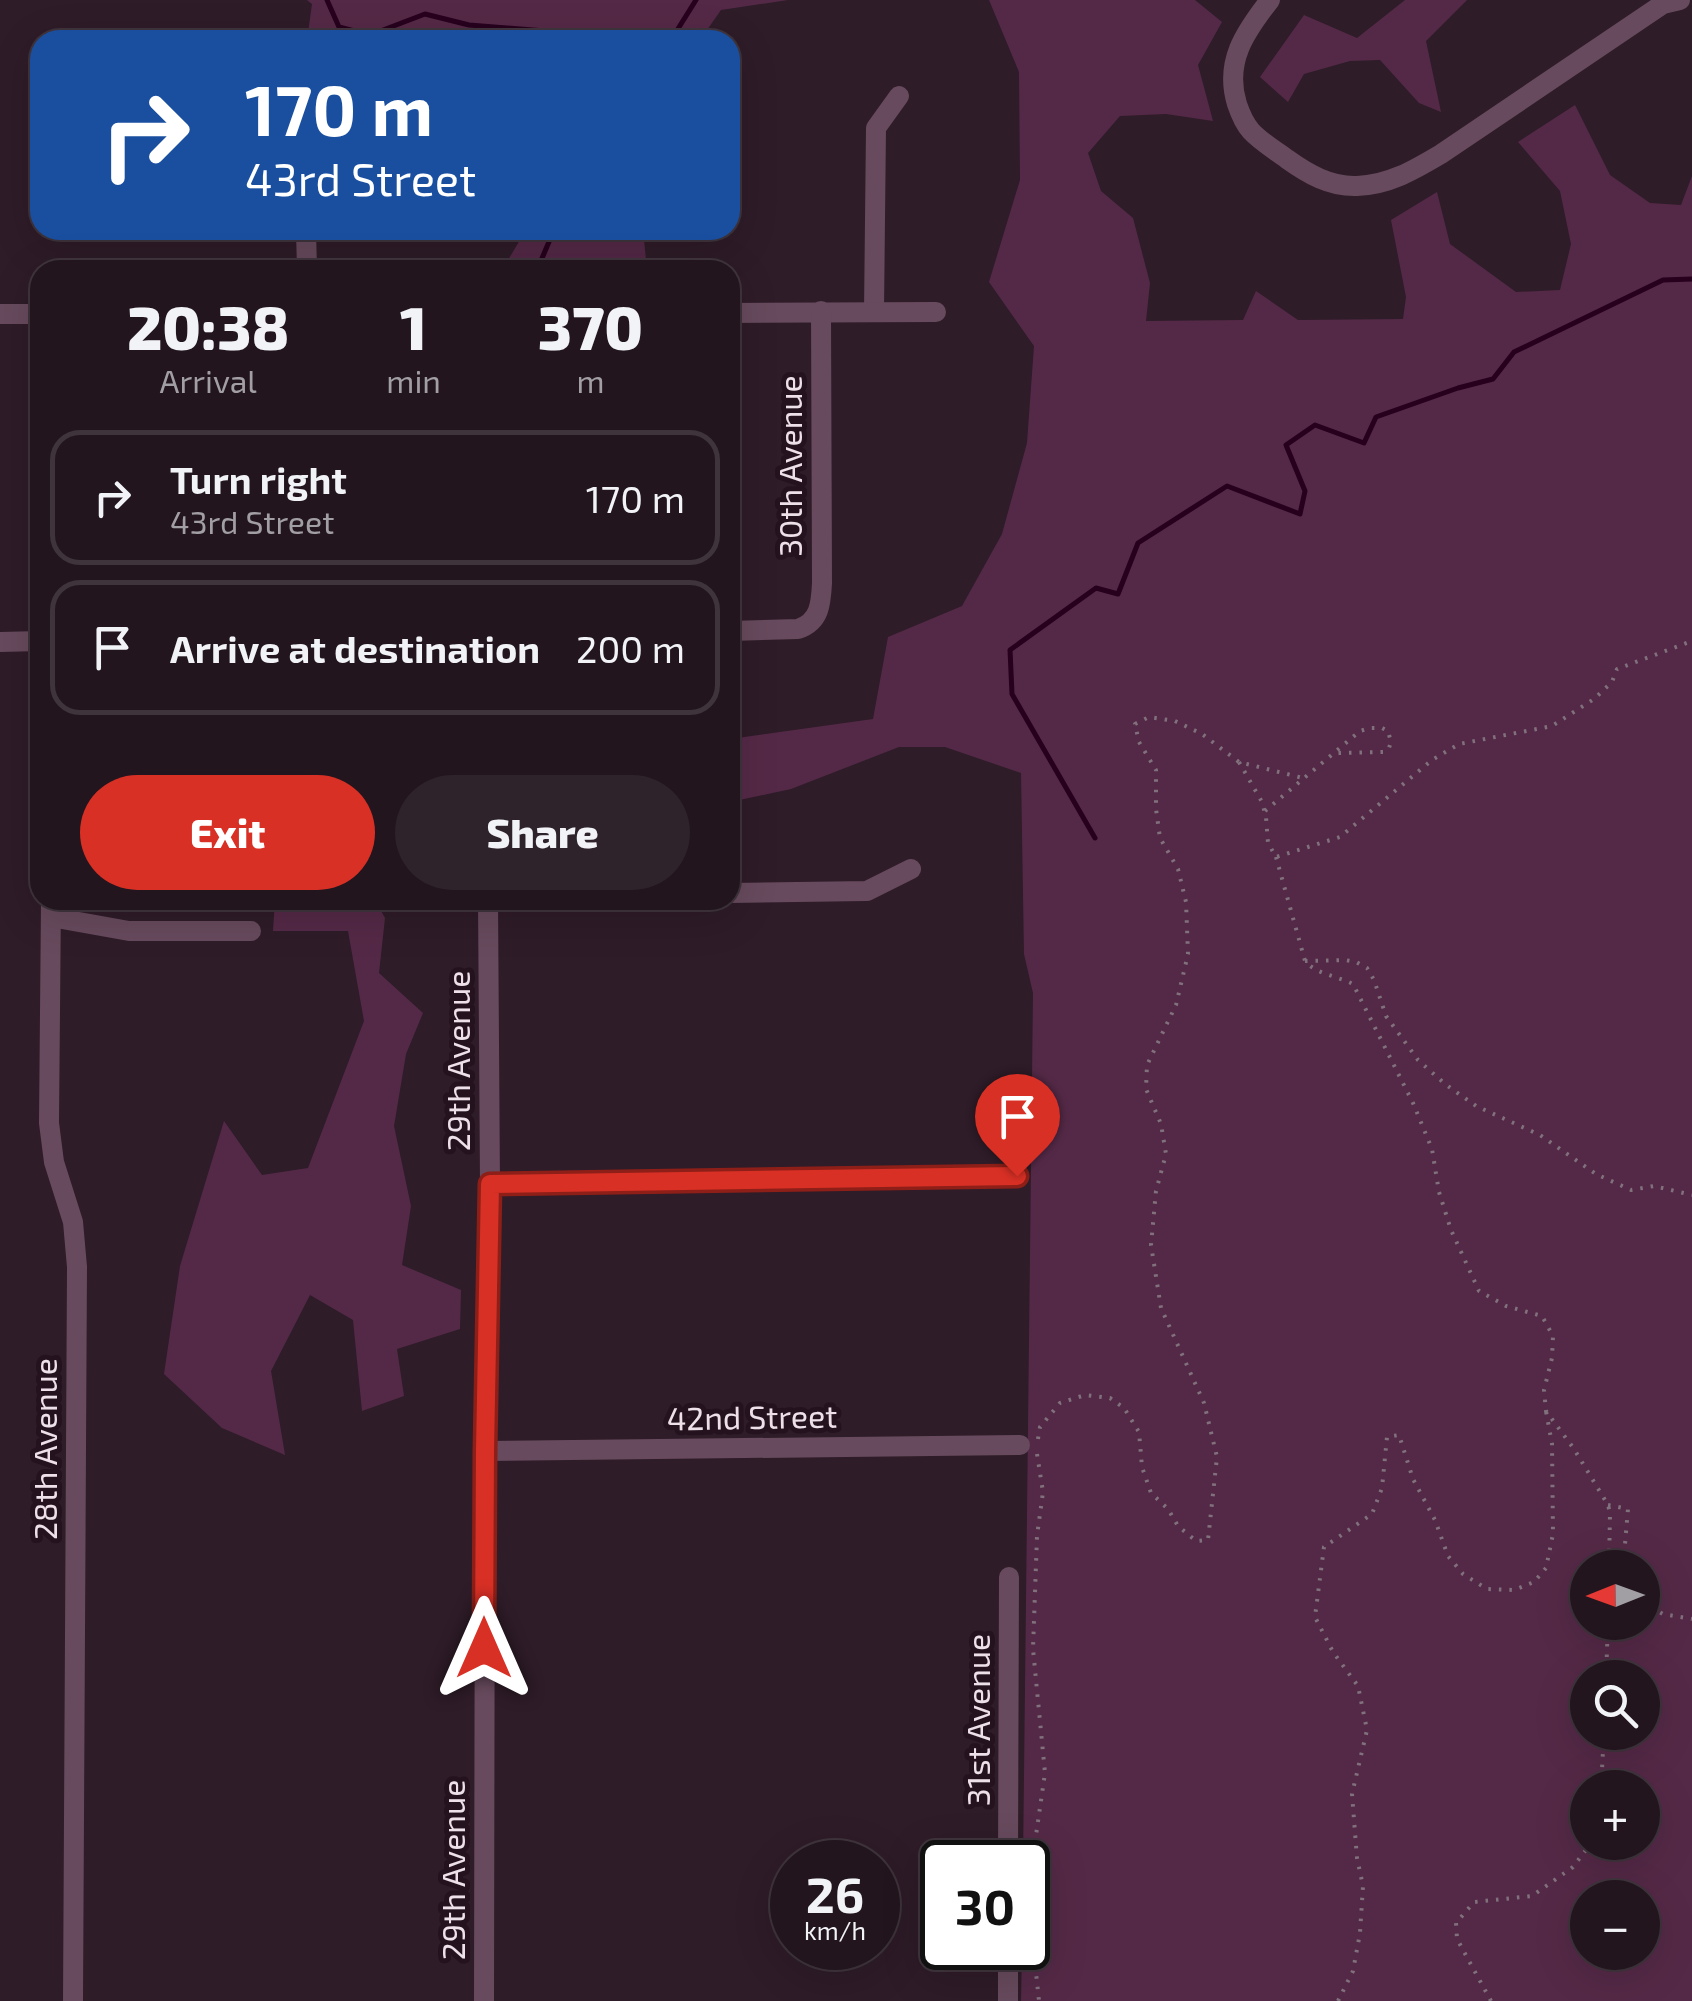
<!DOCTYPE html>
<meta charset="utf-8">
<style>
:root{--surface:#22151e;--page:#2e222b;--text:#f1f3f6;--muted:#a29fa4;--line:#3f343c;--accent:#d93025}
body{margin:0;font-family:"Exo 2",sans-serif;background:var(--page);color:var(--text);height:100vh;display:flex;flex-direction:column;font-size:38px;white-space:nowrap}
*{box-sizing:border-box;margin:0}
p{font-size:32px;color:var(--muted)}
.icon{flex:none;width:55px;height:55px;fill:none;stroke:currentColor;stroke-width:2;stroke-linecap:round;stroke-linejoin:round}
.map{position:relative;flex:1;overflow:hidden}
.panel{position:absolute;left:30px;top:260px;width:710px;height:650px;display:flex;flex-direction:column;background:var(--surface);border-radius:30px;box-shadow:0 10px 40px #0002,0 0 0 2px var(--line)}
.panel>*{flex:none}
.banner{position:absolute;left:30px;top:30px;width:710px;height:210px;border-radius:30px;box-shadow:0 10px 40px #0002,0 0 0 2px var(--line);background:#1a4fa0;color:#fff;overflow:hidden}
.needle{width:65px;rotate:269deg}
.buttons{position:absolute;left:1570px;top:1550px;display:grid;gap:20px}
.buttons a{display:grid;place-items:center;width:90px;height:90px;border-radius:50%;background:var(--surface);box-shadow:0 10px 40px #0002,0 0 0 2px var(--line);font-size:50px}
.speed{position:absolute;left:770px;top:1840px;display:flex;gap:20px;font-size:50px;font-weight:700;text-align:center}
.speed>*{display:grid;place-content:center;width:130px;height:130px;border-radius:50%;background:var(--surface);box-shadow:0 10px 40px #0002,0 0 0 2px var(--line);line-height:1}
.speed small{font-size:25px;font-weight:400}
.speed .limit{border:5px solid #111;border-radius:15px;background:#fff;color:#111}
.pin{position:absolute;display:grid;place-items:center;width:85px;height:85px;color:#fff;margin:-102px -42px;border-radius:50% 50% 50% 0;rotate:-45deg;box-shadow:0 0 10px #0007}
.pin .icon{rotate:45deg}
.me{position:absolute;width:110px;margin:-55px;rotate:0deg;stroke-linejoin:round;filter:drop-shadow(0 0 8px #0008)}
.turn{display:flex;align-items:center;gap:35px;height:210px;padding:0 50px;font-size:45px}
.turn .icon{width:130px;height:130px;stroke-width:2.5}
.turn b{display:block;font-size:70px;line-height:85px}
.eta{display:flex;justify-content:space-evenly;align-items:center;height:170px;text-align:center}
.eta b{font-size:60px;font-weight:800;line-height:70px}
.cta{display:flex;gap:20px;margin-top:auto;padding:20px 50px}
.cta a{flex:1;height:115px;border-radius:60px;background:var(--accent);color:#fff;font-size:40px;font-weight:800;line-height:115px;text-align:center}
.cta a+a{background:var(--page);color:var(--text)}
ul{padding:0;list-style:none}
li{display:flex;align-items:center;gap:30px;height:135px;margin:0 20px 15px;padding:0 30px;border:5px solid var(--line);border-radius:30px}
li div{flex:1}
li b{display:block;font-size:38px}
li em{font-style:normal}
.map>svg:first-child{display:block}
.green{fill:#542947;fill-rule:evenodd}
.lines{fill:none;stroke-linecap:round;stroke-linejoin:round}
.stream{stroke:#27001d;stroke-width:5}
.path{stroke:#81717c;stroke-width:4;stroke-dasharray:2.5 8;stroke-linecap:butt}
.minor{stroke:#674a5d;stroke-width:20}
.route-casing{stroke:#8d1f18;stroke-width:25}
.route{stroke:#d93025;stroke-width:18}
.labels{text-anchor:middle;stroke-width:10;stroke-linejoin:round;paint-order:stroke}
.street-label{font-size:32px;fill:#ede0e8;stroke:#24121e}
</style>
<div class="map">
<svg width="1692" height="2001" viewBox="0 0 1692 2001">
<rect width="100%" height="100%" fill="#2e1c28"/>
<g class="green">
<path d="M307,0H788L721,10L700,40H453L449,35L428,40H307L312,4Z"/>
<path d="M989,0H1195L1222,22L1198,65L1213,121L1166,114L1120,116L1088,153L1101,191L1133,218L1150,283L1146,321L1243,320L1256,291L1298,320L1403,319L1406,297L1391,220L1437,192L1450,244L1516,292L1560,290L1571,244L1560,191L1518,142L1575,105L1610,175L1650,203L1681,205L1692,176V2001H1021L1022,1948H1028V1862H1023L1033,993L1024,954L1021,773L945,747H899L791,789L730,802V739L873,719L888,637L962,606L1002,534L1027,443L1034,346L989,282L1020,180L1019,72ZM1588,1568H1642V1622H1588ZM1588,1678H1642V1732H1588ZM1588,1788H1642V1842H1588ZM1588,1898H1642V1952H1588Z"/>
<path d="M1405,0H1467L1426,41L1441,112L1419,103L1380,60L1350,61L1304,74L1288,102L1260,77L1304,15L1357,38Z"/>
<path d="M526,230H643L647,270H502Z"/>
<path d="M275,900H375L385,918L379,973L423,1013L406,1054L394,1126L411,1206L402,1265L461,1290L460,1329L397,1349L404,1396L362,1411L353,1320L310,1295L271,1371L285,1455L222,1428L164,1374L180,1266L224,1121L262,1175L308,1168L364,1021L348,931H273Z"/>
</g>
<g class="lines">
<g class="stream">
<path d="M327,0L339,27L370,35L425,14L469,25L657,40"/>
<path d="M671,40L696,0"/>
<path d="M537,270L554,230"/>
<path d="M1095,838L1012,694L1010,650L1096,588L1118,594L1138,543L1227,486L1300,514L1305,491L1286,445L1315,425L1364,443L1376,417L1458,388L1493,379L1514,352L1663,280L1692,279"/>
</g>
<g class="path">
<path d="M1239,762L1262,802L1266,817L1268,843L1276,857L1340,837L1432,760L1459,744L1552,726L1594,699L1612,682L1617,669L1692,641"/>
<path d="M1265,811L1360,731L1370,728H1382L1388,731L1391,742L1389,748L1384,752L1336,753"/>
<path d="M1276,857L1305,961C1316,974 1337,976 1353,984L1413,1103L1432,1149L1439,1192L1451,1230L1479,1291L1506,1306L1542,1316L1553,1336L1552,1358L1544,1390L1546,1411L1574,1449L1608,1505L1610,1513L1609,1568"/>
<path d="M1305,961L1345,960L1356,962L1367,968L1374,980L1386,1016L1418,1060L1445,1084L1476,1106L1540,1135L1596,1174L1631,1190L1654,1186L1692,1195"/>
<path d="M1038,1439L1040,1427L1060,1403L1085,1395L1110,1398L1124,1408L1139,1432L1142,1467L1151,1493L1168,1509L1178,1526L1196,1541L1208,1540L1217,1457L1204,1403L1161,1308L1151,1245L1156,1191L1166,1154L1161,1124L1146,1089L1147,1065L1176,1005L1188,954L1186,902L1178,869L1160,838L1156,809V770L1139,742L1135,724L1149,717L1175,721L1202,734L1239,762L1303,778"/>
<path d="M1037,1454L1043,1492L1037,1536L1033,1649L1045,1773L1031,1870L1032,1935L1039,2001"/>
<path d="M1608,1505L1628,1509L1624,1556L1626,1568"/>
<path d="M1642,1602L1663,1614L1692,1619"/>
<path d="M1606,1678L1608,1622"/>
<path d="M1601,1788L1604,1732"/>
<path d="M1338,2001L1353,1971L1360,1933L1363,1886L1357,1858L1352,1794L1367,1730L1358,1686L1333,1652L1315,1617L1324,1547L1372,1514L1382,1488L1387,1437L1399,1435L1413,1479L1435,1520L1448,1556L1463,1574L1487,1589L1514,1590L1534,1582L1546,1568L1553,1534L1552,1444L1546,1411"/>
<path d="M1491,2001L1457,1939L1456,1923L1474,1902L1532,1896L1573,1867L1592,1842"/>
</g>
<g class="minor">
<path d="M1270,0C1245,32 1224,62 1237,104C1240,113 1244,123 1251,131C1261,142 1275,150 1287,159C1308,174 1330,187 1357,186C1389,185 1414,170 1441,154L1663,4L1680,0"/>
<path d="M306,230L307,270"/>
<path d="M874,312L876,128L899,96"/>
<path d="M730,313L936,312"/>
<path d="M0,314H40"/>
<path d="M730,631L798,629C820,622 821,603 822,583L821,311"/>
<path d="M0,642L40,641"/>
<path d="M730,893L867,891L911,869"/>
<path d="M51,900L49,1123L54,1162L73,1222L77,1267L73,2001"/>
<path d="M51,917L129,931H251"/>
<path d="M490,1184L1017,1176"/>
<path d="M485,1451L1020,1445"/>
<path d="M1008,1862L1009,1577"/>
<path d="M484,2001L485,1451L490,1184L488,900"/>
<path d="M1008,2001V1948"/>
</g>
</g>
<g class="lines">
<g class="route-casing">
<path id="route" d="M484,1648L485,1451L490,1184L1017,1176"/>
</g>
<use href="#route" class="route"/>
</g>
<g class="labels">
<g class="street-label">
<text transform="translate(791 466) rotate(-90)" y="11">30th Avenue</text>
<text transform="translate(459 1061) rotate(-90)" y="11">29th Avenue</text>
<text transform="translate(752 1418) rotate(-1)" y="11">42nd Street</text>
<text transform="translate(46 1449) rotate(-90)" y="11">28th Avenue</text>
<text transform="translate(979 1720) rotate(-90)" y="11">31st Avenue</text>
<text transform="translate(454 1870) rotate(-90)" y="11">29th Avenue</text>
</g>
</g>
</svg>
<div class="buttons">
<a><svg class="needle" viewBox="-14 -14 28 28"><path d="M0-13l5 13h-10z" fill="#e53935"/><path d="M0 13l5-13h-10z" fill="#a29fa4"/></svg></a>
<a><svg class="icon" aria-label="search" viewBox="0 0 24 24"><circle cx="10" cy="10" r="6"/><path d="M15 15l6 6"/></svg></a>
<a>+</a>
<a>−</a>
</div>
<div class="speed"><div>26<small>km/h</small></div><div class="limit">30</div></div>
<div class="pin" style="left:1017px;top:1176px;background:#d93025"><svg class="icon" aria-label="arrive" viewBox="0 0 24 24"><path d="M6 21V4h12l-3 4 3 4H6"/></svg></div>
<svg class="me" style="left:484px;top:1648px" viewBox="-20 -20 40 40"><path d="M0-17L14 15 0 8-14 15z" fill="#d93025" stroke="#fff" stroke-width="4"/></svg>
<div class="banner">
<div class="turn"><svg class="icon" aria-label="right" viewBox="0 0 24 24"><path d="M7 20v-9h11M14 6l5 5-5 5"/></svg><div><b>170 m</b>43rd Street</div></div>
</div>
<section class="panel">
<div class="eta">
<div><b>20:38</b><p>Arrival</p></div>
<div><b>1</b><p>min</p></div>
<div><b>370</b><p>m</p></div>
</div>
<ul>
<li><svg class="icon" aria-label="right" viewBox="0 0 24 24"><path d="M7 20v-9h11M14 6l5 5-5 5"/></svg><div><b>Turn right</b><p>43rd Street</p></div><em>170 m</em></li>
<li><svg class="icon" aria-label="arrive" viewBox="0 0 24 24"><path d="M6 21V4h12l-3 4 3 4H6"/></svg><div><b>Arrive at destination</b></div><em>200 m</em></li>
</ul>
<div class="cta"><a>Exit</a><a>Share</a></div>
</section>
</div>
